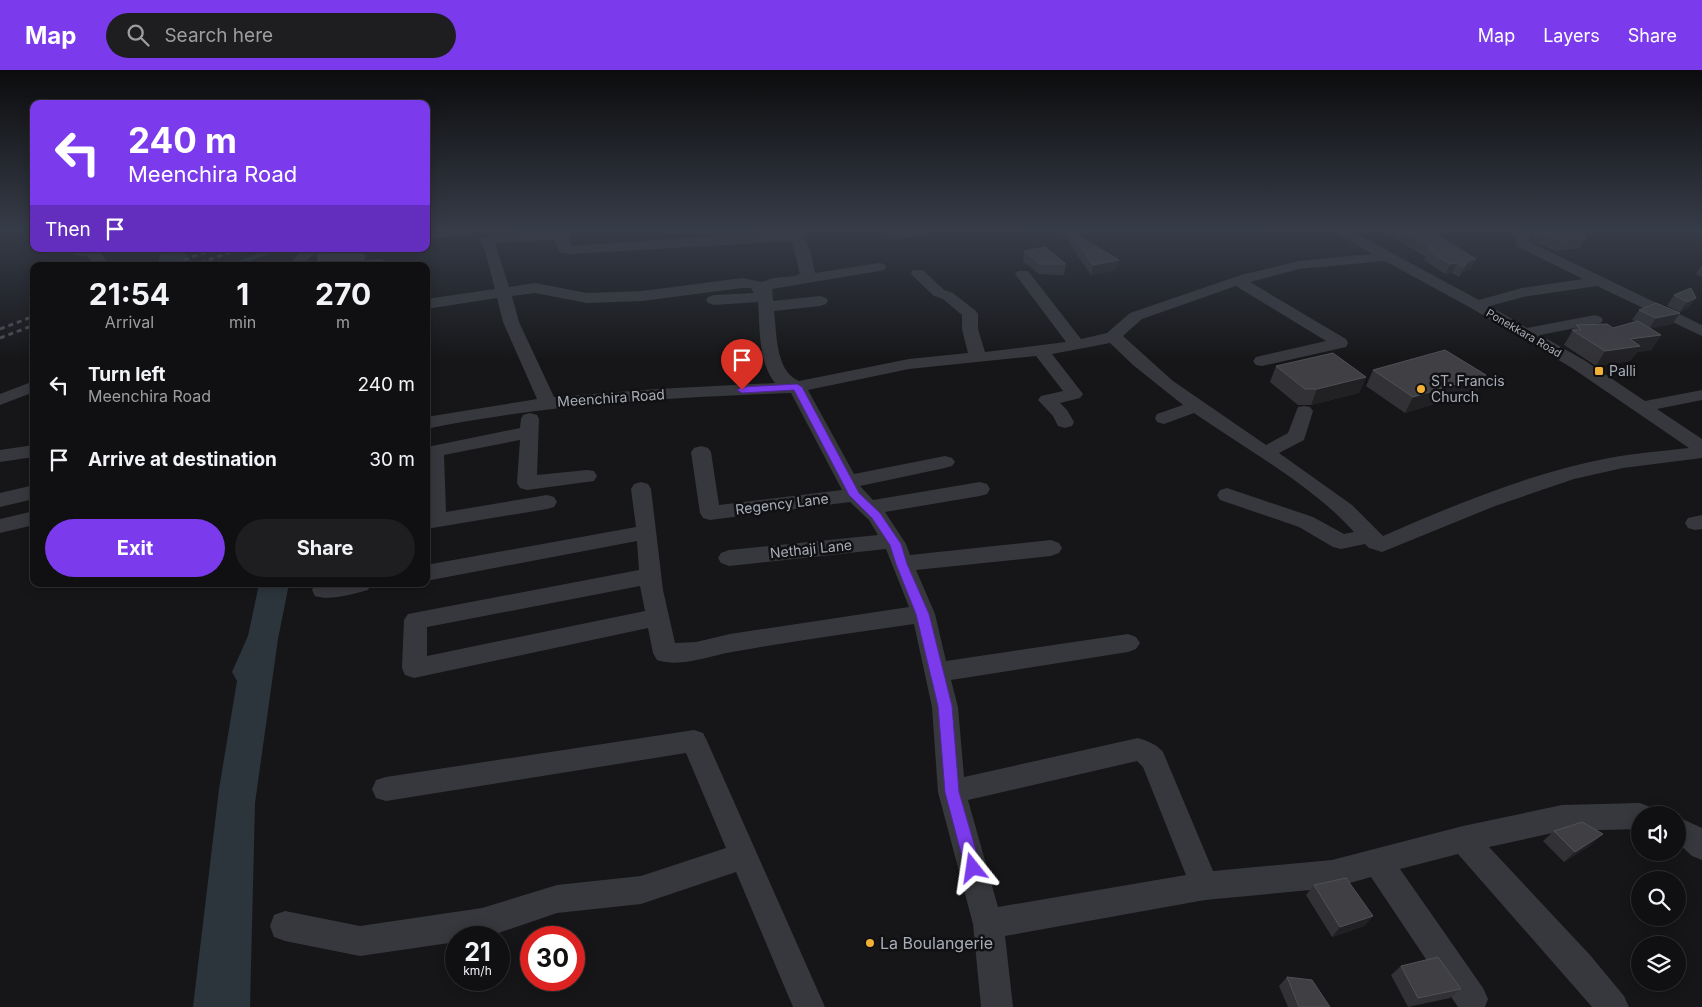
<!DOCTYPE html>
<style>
:root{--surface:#101012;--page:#1e1e20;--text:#f1f3f6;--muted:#9c9d9f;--line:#303032;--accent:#7c3aed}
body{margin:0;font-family:Inter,sans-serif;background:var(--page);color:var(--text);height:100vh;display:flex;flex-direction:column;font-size:19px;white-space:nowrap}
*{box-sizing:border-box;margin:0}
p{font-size:16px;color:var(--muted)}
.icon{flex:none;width:28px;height:28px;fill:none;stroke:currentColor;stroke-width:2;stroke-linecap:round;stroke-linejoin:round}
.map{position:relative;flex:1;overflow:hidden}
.panel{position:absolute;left:30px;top:192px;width:400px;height:325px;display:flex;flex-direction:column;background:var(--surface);border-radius:10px;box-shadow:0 2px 12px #0003,0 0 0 1px var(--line)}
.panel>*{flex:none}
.hud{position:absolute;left:30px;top:30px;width:400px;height:152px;border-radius:10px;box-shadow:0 2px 12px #0003,0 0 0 1px var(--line);background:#7c3aed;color:#fff;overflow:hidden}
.fabs{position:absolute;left:1631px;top:736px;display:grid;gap:10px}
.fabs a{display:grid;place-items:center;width:55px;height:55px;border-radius:50%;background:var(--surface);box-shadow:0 2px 12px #0003,0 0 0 1px var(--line);font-size:25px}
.speed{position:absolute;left:445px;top:856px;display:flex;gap:10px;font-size:25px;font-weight:700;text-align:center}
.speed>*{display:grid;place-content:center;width:65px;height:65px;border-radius:50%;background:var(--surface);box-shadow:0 2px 12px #0003,0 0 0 1px var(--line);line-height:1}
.speed small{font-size:12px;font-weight:400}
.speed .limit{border:8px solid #d22;background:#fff;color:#111}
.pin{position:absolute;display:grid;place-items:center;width:42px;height:42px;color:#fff;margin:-51px -21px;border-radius:50% 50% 50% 0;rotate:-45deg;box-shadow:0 0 5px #0007}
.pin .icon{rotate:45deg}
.me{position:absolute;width:55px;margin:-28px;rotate:345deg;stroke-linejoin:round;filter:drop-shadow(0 0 4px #0008)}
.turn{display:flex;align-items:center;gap:18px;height:105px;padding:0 15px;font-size:22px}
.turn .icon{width:65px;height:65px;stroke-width:2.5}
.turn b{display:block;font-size:35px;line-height:42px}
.then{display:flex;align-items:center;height:48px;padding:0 15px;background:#0003;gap:10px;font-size:19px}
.eta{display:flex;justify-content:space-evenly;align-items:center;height:85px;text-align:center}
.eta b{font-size:30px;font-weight:700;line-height:35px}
.button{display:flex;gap:10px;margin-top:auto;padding:10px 15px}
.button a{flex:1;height:58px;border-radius:30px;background:var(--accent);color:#fff;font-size:20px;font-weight:700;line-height:58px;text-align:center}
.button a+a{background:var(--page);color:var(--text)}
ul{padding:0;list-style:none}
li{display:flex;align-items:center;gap:15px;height:75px;padding:0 15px}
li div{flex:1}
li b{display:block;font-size:19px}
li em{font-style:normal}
header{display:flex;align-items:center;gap:30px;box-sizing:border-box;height:70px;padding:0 25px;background:var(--accent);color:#fff}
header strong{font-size:24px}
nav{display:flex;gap:28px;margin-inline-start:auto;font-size:18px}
.search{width:350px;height:45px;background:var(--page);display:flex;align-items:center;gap:12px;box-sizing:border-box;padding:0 18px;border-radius:28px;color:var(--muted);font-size:19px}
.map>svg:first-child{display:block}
.water{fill:#2c353c}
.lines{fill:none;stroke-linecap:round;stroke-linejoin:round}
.stream{stroke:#2c353c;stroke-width:4}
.minor{fill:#37383d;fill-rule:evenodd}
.rail{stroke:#4a4c52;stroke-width:3;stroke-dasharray:5 4;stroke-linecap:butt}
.wall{fill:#323236}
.shaded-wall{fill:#212124}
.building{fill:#3f3f44;stroke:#4f5156}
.route{fill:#7c3aed;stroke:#51269a}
.poi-dot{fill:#f2b134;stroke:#111113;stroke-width:2}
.labels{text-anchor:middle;stroke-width:5;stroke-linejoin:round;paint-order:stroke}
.far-street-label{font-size:11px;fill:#a8adb8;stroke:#111113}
.poi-label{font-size:14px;fill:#a8adb8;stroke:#111113;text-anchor:start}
.street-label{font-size:14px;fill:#a8adb8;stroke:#111113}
.near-poi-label{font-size:16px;fill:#a8adb8;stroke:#111113;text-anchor:start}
</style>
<header>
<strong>Map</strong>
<div class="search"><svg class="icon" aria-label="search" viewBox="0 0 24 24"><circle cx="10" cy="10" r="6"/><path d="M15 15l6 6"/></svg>Search here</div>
<nav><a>Map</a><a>Layers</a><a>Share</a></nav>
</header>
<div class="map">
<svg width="1702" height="937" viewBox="0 0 1702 937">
<rect width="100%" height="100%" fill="#161618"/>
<g class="water">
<path d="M168,179H184L183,180L194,196H157L160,185Z"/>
<path d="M259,514H289L278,569L255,733L250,937H193L219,719L237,611L232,602L248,566Z"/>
</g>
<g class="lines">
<path class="stream" d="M222,196L239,193L277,179"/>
<g class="minor">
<path d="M437,160H476L469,164L426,170V162Z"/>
<path d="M568,160L571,176L802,160L811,184L815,203L879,193L884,194L886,197L884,200L879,201L772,219L773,231L820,226L826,228L828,231L826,234L820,236L774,241C777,263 775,301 799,311L909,289L968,283L962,259V245L943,229L934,226L913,206L911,203L913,200H923L944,220L953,223L976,241L978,244V259L985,282L1066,272L1015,204L1018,201H1028L1081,269L1107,263L1130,243L1241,205L1299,191L1372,184L1331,160H1349L1479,230L1522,218L1583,209L1518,177L1516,174L1515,160H1529L1530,172L1702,255V266L1597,216L1523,227L1490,236L1527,258L1595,245L1601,247L1603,250L1601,253L1540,265L1584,290L1645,331L1702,320V330L1657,339L1702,369V388L1623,398L1574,409L1495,436L1382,482L1369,478L1365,474L1341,479L1333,477L1299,457L1220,430L1217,425L1220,420L1227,418L1313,447L1344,464L1354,462C1311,414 1247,380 1194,343L1164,354L1157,352L1155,348L1157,344L1183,335L1133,295L1110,273L1052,284L1083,324L1080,328L1060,333L1067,340L1074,352L1072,356L1065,358L1058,356L1053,346L1038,330L1041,326L1063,321L1036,286L909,299L808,320L854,404L945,386L952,388L955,392L952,396L945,398L860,416L873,430L980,412L987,414L990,419L987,424L980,426L885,442L906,474L910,485L1051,470L1059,473L1062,478L1059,483L1051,486L916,500L935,544L946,591L1128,564L1136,567L1140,573L1136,579L1128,582L951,610L958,637L964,707L1138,668C1148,671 1156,674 1163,682L1213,801L1332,790L1463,756L1562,735L1640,733L1650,737L1653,745H1640V759L1562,761L1489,777L1590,885L1624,926L1629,937H1592L1458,784L1400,799L1483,918L1488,929L1485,937H1458L1371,807L1332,818L1205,830L1005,866L1013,937H981L973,854L938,722L932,637L914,554C853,563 792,571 732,582C708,586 681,598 657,590L653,583L648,558L414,608L405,605L402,598L404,550L408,544L639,500L637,471L426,511V495L636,457L631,419L634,414L641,412L648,414L651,419L663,520L675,573L696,572L730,564L909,537L886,479L729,496L721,493L718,488L721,483L729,480L878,465L869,450L850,432L710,450L703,448L700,443L691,382L694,378L701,376L708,378L711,382L719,435L842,420L791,323C668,328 547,334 426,359V347L537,329L503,252L497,228L426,239V229L495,219L485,181L480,171L482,168L499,164ZM555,170L559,182L570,184L792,171L800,204L795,206L773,208L762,212L742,208L642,221L587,223L535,213L509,217L495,173ZM1385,191L1471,238L1572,298L1689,378C1662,381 1636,383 1609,388C1531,403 1456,434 1383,466L1352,435L1279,383L1304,370L1313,341L1310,337L1304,336L1298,337L1288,363L1266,375L1173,311L1123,266L1142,249L1236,216L1326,271L1256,287L1253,291L1256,295L1262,296L1346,277L1348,273L1346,269L1250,212L1299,199ZM742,218H751L754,223L714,225L708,227L706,230L708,233L714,235L758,232C760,257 758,292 775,313L657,319L554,327L519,252L512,226L535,223L587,233L642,231ZM640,516L645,541L427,586V557ZM1137,691L1143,697L1186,805L998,837L968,730Z"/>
<path d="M883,160H931L929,163L895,170L890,169Z"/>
<path d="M1062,160H1083L1081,163L1068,166L1063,165L1061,162Z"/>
<path d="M70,179H97L111,196H96L87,186L75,185Z"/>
<path d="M304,179H322L310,187L303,196H289L300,181Z"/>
<path d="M379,189L384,190L386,193L384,196H336L338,193L343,192Z"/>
<path d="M34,311V322L0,335V324Z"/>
<path d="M530,343L537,345L539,349L537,405L587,400L594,401L597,406L594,411L527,420L520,418L517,413L520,370L444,385L446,442L547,425L554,427L557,432L554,437L547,439L426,459L427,377L520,358L521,349L523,345Z"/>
<path d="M34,375V387L0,392V380Z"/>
<path d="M34,415V429L0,437V423Z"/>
<path d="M34,441V455L0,463V449Z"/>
<path d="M1702,445V459L1695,460L1688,458L1685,453L1688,448Z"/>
<path d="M315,514H371L368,520C353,524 330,531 315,526L312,520Z"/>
<path d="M694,660L703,663L707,671L825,937H793L736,802L641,834L557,843L484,868H456V872L360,886L285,871L274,867L270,856L274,845L285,841L360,856L482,838L557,815L641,806L726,778L686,683L386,731L376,728L372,719L376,710L386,707Z"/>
<path d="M1678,747L1702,758V790L1692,786L1678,773Z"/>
</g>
<g class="rail">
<path d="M167,196L214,179"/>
<path d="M192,196L239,179"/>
<path d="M0,259L34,246"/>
<path d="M0,268L34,255"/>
</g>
</g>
<g class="wall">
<path d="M1069,160L1116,200L1091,205L1067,170Z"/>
<path d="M1386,160H1428L1476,189L1471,199L1463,201L1459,207L1452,203L1445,204L1424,190L1426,187L1385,162Z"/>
<path d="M1532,160H1570L1586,168L1580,178L1556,181L1532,171Z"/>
<path d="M313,179H366L368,188L318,190Z"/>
<path d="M1024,181L1066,194L1064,205L1039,204L1023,191Z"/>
<path d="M1702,195V207L1696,204Z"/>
<path d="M1674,225L1696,228L1688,238L1680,242L1667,236Z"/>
<path d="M1639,240L1680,243L1672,254L1650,258L1661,265L1651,280L1637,282L1630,291L1596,296L1564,275L1576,255L1613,258L1636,252L1632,250Z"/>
<path d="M1276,296L1366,307L1359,323L1311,335H1298L1270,312Z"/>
<path d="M1373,300L1486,305L1477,321L1405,343L1366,316Z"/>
<path d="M1554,761L1591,775L1564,792L1543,771Z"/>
<path d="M1314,815L1373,846L1364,856L1332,867L1306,825Z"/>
<path d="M1401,896L1461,919L1450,928L1408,937L1391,905Z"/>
<path d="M1287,907L1330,937H1288L1279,916Z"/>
</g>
<g class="shaded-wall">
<path d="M331,179H366L368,188H366L369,196H364L338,191L328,183Z"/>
<path d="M1476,189L1471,199L1463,201L1459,207L1468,191Z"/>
<path d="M1119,190L1116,200L1091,205L1093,195Z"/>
<path d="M1457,193L1452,203L1445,204L1450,194Z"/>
<path d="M1696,228L1688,238L1680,242L1687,232Z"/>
<path d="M1680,243L1672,254L1649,259L1656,248Z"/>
<path d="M1661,265L1651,280L1637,282L1630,291L1596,296L1605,281L1630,269Z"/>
<path d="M1486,305L1477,321L1405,343L1413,327Z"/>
<path d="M1366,307L1359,323L1311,335L1317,319Z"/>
<path d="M1603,764L1591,775L1564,792L1575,782Z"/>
<path d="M1373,846L1364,856L1332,867L1340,857Z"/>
</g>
<g class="building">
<path d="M1069,160L1119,190L1093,195Z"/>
<path d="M1402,160H1428L1476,189L1468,191L1464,197L1457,193L1450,194L1429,180L1434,179Z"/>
<path d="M1537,160H1570L1586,168L1562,171Z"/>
<path d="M1045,177L1066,194H1040L1024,181Z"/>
<path d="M320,179H331L328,183L330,184H364V196H317Z"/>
<path d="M1691,218L1696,228L1687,232L1674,225Z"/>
<path d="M1656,233L1680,243L1656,248L1639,240Z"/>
<path d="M1638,251L1661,265L1630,269L1640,276L1605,281L1572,260H1581L1576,255L1607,254L1613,258Z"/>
<path d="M1445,280L1486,305L1413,327L1373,300Z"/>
<path d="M1333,283L1366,307L1317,319H1305L1276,296Z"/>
<path d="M1582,752L1603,764L1575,782L1554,761Z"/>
<path d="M1346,808L1373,846L1340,857L1314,815Z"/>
<path d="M1438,887L1461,919L1418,928L1401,896Z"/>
<path d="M1287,907L1312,910L1330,937H1299Z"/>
</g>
<linearGradient id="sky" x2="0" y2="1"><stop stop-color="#0c0c0d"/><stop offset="0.55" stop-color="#363c48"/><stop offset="1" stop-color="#363c48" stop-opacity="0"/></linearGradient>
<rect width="1702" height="291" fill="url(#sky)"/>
<path class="route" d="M797,314L802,317L859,423L880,443L901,474L907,494L929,544L952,636L959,722L981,798L978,803L973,805L967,803L965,798L945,722L938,636L916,544L896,494L890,475L872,448L849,425L794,320L742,323L737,320L742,317Z"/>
<g class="poi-dot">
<rect x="1594" y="296" width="10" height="10" rx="2.5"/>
<circle cx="1421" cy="319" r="5"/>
<circle cx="870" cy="873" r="5"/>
</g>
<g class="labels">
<g class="far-street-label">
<text transform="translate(1524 263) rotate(30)" y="4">Ponekkara Road</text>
</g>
<g class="poi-label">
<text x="1609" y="306">Palli</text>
<text x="1431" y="316">ST. Francis<tspan x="1431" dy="16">Church</tspan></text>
</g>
<g class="street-label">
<text transform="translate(611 328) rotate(-4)" y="5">Meenchira Road</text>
<text transform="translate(782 434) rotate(-7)" y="5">Regency Lane</text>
<text transform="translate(811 479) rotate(-6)" y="5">Nethaji Lane</text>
</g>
<g class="near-poi-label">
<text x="880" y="879">La Boulangerie</text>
</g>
</g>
</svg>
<div class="fabs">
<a><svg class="icon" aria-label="sound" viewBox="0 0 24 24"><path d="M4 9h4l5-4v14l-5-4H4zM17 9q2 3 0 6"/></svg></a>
<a><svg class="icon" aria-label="search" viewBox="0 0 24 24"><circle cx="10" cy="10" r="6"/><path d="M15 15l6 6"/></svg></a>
<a><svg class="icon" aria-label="layers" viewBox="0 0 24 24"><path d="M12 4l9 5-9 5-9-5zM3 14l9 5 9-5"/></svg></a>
</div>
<div class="speed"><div>21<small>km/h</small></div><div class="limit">30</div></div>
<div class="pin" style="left:742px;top:320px;background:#d93025"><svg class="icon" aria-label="arrive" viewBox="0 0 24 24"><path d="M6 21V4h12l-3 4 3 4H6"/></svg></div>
<svg class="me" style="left:973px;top:798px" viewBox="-20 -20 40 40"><path d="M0-17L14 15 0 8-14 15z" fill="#7c3aed" stroke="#fff" stroke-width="4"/></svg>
<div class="hud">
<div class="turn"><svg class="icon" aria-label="left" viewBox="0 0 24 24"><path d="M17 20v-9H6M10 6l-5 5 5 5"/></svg><div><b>240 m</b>Meenchira Road</div></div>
<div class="then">Then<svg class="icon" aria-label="arrive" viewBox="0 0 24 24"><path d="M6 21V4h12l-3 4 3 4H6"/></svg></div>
</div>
<section class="panel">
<div class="eta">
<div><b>21:54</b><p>Arrival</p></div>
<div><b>1</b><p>min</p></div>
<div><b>270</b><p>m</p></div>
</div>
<ul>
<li><svg class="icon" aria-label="left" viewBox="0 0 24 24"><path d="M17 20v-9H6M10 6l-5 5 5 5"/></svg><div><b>Turn left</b><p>Meenchira Road</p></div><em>240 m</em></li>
<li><svg class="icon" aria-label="arrive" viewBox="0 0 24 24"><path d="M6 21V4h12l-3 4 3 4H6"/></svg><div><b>Arrive at destination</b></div><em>30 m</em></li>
</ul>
<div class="button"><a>Exit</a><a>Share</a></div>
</section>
</div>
